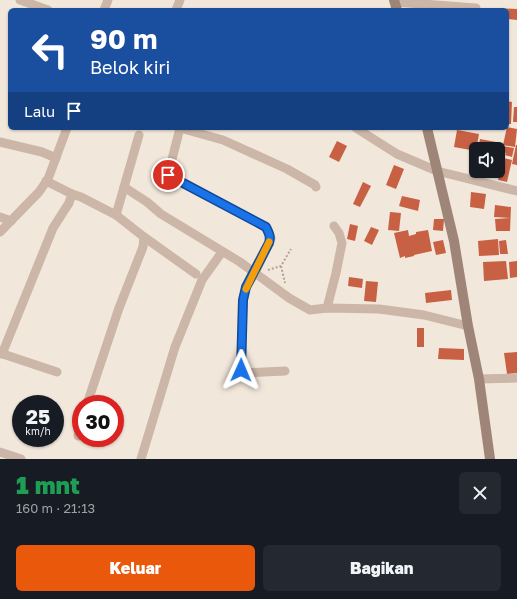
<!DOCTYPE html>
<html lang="id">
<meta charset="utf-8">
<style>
:root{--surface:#171b24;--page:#242831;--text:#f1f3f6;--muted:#9ea1a6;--accent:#ea580c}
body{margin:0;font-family:"Golos Text",sans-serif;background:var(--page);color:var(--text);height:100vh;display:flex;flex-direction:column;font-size:15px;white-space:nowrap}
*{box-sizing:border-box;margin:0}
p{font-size:13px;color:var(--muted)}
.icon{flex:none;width:22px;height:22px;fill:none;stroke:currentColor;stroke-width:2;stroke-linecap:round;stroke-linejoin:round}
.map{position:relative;height:459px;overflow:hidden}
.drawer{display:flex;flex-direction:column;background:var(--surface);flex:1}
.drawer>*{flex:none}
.top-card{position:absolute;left:8px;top:8px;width:501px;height:122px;border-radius:6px;box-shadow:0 1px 3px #0004;background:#1a4fa0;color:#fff;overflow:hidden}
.tools{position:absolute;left:469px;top:142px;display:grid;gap:8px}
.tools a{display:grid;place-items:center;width:36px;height:36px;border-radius:6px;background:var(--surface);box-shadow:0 1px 3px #0004;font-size:20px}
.speed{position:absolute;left:12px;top:395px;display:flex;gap:8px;font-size:20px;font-weight:700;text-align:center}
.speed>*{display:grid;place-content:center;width:52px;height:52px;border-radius:50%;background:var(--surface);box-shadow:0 1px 3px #0004;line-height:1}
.speed small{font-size:10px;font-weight:400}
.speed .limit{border:6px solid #d22;background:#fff;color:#111}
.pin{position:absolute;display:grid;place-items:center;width:34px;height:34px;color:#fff;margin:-17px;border:2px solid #fff;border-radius:50%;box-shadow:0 1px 4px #0007}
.me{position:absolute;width:44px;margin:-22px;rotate:1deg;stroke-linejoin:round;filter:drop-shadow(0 0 3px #0008)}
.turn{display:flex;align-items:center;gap:14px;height:84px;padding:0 16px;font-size:18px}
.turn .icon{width:52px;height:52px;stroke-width:2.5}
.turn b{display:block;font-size:28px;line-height:34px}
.then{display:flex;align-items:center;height:38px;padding:0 16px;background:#0003;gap:8px;font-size:15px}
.round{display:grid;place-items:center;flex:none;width:42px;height:42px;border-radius:6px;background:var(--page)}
.summary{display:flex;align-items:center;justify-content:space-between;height:68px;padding:0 16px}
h1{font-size:24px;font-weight:800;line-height:30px;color:#1e9e55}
.primary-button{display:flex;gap:8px;margin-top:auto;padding:8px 16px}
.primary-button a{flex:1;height:46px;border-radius:6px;background:var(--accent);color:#fff;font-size:16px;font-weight:800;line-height:46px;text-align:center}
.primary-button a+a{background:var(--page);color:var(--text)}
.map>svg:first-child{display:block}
.building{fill:#c86043}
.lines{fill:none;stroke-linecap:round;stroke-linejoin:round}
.path{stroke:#b7a091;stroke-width:2;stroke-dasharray:2 2;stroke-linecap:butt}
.street{stroke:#cbb6a7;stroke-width:9}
.secondary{stroke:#9f8578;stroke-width:10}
.route-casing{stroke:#114b97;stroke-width:10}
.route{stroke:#1a73e8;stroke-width:7}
.slow{stroke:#f59e0b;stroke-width:7}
</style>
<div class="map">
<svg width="517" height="459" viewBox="0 0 517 459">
<rect width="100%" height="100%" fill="#f2e7db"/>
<g class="building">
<path d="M497,8L517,9V20L507,19V10H497Z"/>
<path d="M507,101L512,102L511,124H507Z"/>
<path d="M514,107H517V122H513Z"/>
<path d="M507,127L517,129L515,147L503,145Z"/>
<path d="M457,130L479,134L476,151L454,147Z"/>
<path d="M480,139L496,142L495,149H478Z"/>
<path d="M337,141L347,146L339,162L329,157Z"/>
<path d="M516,145H517V165L512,164Z"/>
<path d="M502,146L514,148L512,157L505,155L506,153L501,152Z"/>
<path d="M503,158L512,160L507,182L498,180Z"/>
<path d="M394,165L404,169L396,189L386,185Z"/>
<path d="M363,182L371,186L360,207L353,204Z"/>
<path d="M471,192L486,194L484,209L470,207Z"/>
<path d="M402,196L420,200L418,211L399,206Z"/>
<path d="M495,205L511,207L510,231H496L495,219L510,218L494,217Z"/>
<path d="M390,212L401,213L399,231L388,230Z"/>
<path d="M434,219H444L443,231L433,230Z"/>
<path d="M350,224L358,226L355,241L347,239Z"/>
<path d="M371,227L379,230L372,245L364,241Z"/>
<path d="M408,230L409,236L416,234V232L428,230L432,251L414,255V256L405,258V256L400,258L394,233Z"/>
<path d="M498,239L499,255L479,256L478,241Z"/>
<path d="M443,240L446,253L436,255L433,242Z"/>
<path d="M506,240L508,254H500L499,241Z"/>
<path d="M506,261L508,279L484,281L483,262Z"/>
<path d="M517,261V277L510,278L509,262Z"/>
<path d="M349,277L363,279L362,288L348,286Z"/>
<path d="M366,281L378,282L376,302L364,301Z"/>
<path d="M451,290L452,300L426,303L425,293Z"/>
<rect x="417" y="328" width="7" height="19"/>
<path d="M439,348L464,349V360L438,359Z"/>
<path d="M517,352V373L507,374L504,353Z"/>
</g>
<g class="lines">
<g class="path">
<path d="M281,266L285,283"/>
<path d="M268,270L281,266L291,249"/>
</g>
<g class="street">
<path d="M20,0L48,10"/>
<path d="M395,2L476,8"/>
<path d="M104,10L108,0"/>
<path d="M176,10L180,0"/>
<path d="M180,128L168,175L265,227L271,238L255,273L246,287L243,300L241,370L242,373L285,371"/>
<path d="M180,128L223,140L287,169L315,185L316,187"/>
<path d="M356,128L397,154L437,171L517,191"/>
<path d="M0,142L42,152L56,158"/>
<path d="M46,181L72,194L81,197L116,215L144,237L196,274"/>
<path d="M124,187L147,202L161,214L240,262L289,298L310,310L327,308L379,309L424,315L468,326"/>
<path d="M116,215L139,135"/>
<path d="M0,217L11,221"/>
<path d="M0,232L39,192L48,179L67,128"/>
<path d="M327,308L336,273L342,243L339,233L334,226"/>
<path d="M0,353L57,372"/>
<path d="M2,354L53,228L69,203L72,194"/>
<path d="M479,379L517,378"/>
<path d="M87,404L119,308L143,247L144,237"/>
<path d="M78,436L81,425"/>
<path d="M0,452L21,459"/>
<path d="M141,459L175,347L202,280L222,252"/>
</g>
<g class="secondary">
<path d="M394,0L397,10"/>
<path d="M427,128L454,241L468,326L479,379L490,459"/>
</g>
</g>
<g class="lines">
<g class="route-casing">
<path id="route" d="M168,175L266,227C269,233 271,237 269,243L246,287L243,300L241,370"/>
</g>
<use href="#route" class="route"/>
<path class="slow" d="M246,289L269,242"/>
</g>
</svg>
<div class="tools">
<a><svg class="icon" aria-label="sound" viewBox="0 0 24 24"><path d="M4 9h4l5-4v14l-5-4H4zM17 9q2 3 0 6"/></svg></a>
</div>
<div class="speed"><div>25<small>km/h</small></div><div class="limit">30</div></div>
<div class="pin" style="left:168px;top:175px;background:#d93025"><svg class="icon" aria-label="arrive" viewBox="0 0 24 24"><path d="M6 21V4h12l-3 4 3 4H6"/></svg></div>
<svg class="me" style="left:241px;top:370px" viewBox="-20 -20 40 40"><path d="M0-17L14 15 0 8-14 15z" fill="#1a73e8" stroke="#fff" stroke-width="4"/></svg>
<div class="top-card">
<div class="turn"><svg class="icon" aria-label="left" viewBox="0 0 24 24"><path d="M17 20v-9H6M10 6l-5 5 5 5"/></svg><div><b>90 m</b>Belok kiri</div></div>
<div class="then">Lalu<svg class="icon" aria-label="arrive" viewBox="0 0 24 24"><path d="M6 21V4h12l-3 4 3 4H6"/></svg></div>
</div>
</div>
<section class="drawer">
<div class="summary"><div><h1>1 mnt</h1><p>160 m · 21:13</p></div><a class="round"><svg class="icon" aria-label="close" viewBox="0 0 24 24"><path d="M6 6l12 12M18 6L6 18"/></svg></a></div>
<div class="primary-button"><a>Keluar</a><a>Bagikan</a></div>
</section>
